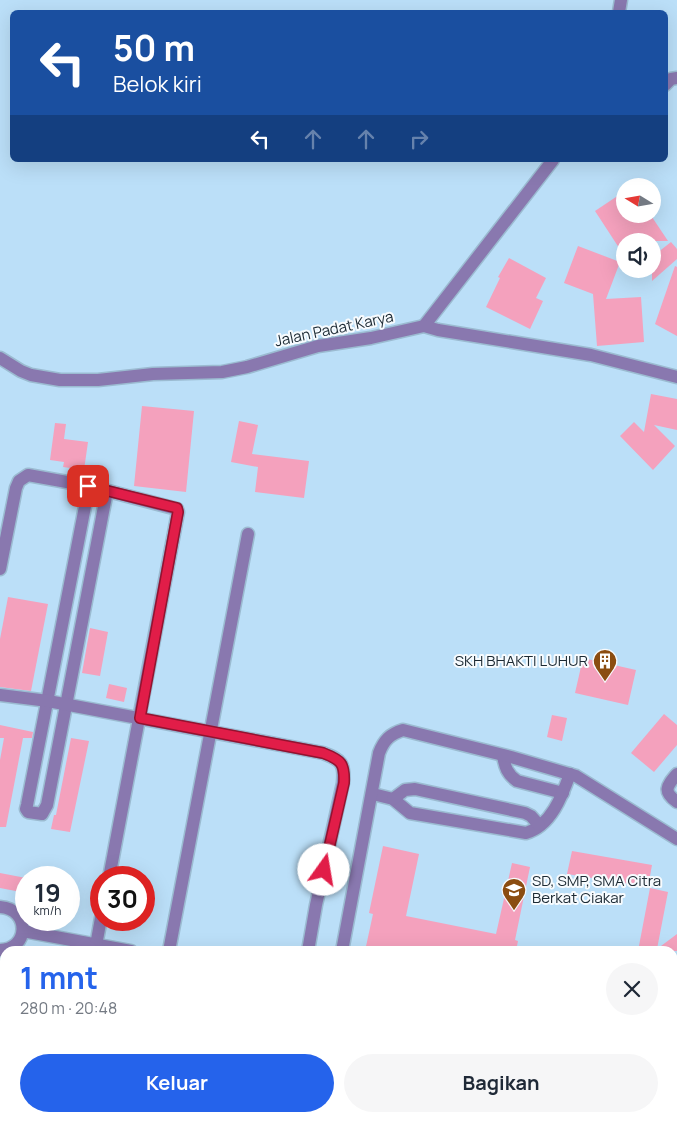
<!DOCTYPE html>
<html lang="id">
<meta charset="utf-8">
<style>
:root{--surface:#fff;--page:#f6f6f7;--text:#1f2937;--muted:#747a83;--accent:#2563eb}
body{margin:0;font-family:Manrope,sans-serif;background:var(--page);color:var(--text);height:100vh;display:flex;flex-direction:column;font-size:19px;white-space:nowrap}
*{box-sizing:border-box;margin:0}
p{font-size:16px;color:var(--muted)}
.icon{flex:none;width:28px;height:28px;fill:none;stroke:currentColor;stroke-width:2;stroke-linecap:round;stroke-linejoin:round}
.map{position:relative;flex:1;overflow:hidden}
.panel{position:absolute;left:0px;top:946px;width:678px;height:176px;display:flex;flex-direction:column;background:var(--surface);border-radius:15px 15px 0 0;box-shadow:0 5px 20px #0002}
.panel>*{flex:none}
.guide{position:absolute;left:10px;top:10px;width:658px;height:152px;border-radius:8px;box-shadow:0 5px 20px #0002;background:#1a4fa0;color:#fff;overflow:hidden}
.needle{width:32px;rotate:281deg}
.controls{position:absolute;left:616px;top:178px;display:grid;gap:10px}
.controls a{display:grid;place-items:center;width:45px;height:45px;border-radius:50%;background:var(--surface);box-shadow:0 5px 20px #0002;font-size:25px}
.speed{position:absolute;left:15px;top:866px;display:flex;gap:10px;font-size:25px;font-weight:700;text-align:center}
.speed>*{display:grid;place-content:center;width:65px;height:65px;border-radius:50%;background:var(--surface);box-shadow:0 5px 20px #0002;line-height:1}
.speed small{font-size:12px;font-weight:400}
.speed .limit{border:8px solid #d22;background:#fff;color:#111}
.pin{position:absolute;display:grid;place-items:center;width:42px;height:42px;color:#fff;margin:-21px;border-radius:10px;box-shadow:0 2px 8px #0006}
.me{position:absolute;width:55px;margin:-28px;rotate:13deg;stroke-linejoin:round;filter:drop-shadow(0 0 4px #0008)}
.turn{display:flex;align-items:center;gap:18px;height:105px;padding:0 20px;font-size:22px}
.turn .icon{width:65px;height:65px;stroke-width:2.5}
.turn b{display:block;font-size:35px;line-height:42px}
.lanes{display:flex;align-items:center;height:48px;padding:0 20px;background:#0003;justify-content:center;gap:25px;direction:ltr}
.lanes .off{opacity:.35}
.round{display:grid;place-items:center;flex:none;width:52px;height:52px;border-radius:26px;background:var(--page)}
.summary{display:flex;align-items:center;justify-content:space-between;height:85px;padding:0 20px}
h1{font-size:30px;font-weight:700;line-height:38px;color:var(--accent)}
.button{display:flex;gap:10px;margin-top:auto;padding:10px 20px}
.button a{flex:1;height:58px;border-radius:30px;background:var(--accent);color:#fff;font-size:20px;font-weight:700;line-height:58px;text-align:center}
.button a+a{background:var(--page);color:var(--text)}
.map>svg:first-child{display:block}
.building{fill:#f4a1bd}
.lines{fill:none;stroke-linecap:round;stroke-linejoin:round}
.minor-casing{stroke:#9bbbd1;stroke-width:15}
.minor{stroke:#8978af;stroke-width:12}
.route-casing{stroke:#92132f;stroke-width:12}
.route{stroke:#e11d48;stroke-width:9}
.labels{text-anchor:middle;stroke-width:4;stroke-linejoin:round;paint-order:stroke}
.street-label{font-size:15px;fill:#1c2a34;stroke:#f7fbfe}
.poi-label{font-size:15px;fill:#1c2a34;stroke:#f7fbfe;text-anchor:end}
</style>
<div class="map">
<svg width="677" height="1122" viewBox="0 0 677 1122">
<rect width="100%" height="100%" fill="#bbdff8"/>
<g class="building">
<path d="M625,191V214H650L668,241H625V257L595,211Z"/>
<path d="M671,242L677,249V259L652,281V257Z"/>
<path d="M578,246L620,262L606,299L641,297L644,342L597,346L593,294L564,283Z"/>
<path d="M509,258L546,278L536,298L543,301L530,329L486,307L500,278L498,277Z"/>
<path d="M675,266L677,267V336L655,324Z"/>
<path d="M651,394L677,399V430L654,425L675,446L653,470L620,436L634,422L644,432Z"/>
<path d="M142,406L194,411L186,492L134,486Z"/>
<path d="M239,421L258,425L252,454L309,461L304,498L255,492L258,467L231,462Z"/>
<path d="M55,423L66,424L64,439L88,442L84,470L63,467L64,462L50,460Z"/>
<path d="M8,597L48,604L31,691L0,687V639Z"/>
<path d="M90,628L108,632L100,676L82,673Z"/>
<path d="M583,658L636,670L628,705L575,693Z"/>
<path d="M109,684L127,688L124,702L106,698Z"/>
<path d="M664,714L677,725V745L654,772L631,753Z"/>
<path d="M552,715L567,718L562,741L547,737Z"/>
<path d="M0,725L33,732L32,738H23L6,827H0V760L4,738H0Z"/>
<path d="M71,738L89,741L70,832L51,829L54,815H56Z"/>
<path d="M383,846L419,854L406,916L496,934L512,863L530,867L515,940L518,941L516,951H365L373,914L369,913Z"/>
<path d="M572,851L652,865L648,887L567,874Z"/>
<path d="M0,873L26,878V893L0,888Z"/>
<path d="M650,888L668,892L657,949L677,934V951H638Z"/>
</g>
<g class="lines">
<g class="minor-casing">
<g id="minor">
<path d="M619,12L621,0"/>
<path d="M665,85L671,79L677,78"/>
<path d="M424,326L553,160"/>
<path d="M0,358L21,371L31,375L60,380H98L153,374L222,372L247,367L318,346L371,338L424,326L438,330L591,355L677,377"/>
<path d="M89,486L27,805L26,809L28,812L42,814L47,805L107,491"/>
<path d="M0,569L16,488L19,481L28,475L89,486L177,509L178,512L109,878"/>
<path d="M0,695L48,701L323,753C341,760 345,763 343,783L316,905L308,951"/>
<path d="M503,756C505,767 507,774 517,781L563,793"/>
<path d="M677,774C667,786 662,791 677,802"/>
<path d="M373,794L393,799L410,813L526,833C551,826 562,796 570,774"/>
<path d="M393,799L405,790L415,789L525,813L531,816L539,825"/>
<path d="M0,907C31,909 29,950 0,950"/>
<path d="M23,931L131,951"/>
<path d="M95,951L101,918"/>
<path d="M169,951L248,534"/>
<path d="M342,951L379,753C384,740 390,734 403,730L511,757L576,776L677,839"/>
<path d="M5,1044L1,1063L5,1074"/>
<path d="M0,1115L5,1122"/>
<path d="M305,1118L345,1122"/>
<path d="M373,1118L450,1122"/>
<path d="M138,1122L149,1118"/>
<path d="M209,1122L226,1118"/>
</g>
</g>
<use href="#minor" class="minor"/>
</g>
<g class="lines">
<g class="route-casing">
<path id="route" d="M88,486L177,508L178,512L140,718L323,753C341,760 345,763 344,783L324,870"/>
</g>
<use href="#route" class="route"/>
</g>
<defs>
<g id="building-pin" transform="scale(1.25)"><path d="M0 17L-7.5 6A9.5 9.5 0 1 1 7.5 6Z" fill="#8b4d11" stroke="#f7fbfe"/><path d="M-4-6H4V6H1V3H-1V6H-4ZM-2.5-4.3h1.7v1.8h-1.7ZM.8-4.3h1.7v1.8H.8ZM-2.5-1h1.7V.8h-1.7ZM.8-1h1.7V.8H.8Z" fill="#fff"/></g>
<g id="school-pin" transform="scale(1.25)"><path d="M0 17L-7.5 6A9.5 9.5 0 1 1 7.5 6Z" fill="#8b4d11" stroke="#f7fbfe"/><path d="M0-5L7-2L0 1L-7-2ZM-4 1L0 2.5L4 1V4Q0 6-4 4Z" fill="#fff"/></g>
</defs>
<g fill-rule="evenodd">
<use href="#building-pin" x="605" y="661"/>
<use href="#school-pin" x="514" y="890"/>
</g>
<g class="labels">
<g class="street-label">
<text transform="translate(334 329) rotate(-12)" y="5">Jalan Padat Karya</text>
</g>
<g class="poi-label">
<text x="588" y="666">SKH BHAKTI LUHUR</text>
<text x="532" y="886" text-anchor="start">SD, SMP, SMA Citra<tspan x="532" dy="17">Berkat Ciakar</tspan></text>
</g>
</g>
</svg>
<div class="controls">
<a><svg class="needle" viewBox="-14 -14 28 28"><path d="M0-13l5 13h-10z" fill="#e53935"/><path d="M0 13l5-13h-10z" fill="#747a83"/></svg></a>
<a><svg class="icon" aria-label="sound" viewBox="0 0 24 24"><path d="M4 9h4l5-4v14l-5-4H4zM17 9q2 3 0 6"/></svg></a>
</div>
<div class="speed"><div>19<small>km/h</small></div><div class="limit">30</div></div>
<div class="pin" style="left:88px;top:486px;background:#d93025"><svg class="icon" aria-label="arrive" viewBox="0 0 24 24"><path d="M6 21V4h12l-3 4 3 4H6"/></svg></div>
<svg class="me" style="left:324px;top:870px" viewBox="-20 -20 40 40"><circle r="19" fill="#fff"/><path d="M0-13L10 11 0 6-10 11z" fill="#e11d48"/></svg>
<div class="guide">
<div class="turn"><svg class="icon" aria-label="left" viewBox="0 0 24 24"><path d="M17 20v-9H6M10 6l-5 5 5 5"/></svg><div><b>50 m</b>Belok kiri</div></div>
<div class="lanes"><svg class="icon" aria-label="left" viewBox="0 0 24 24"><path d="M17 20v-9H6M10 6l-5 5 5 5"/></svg><svg class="icon off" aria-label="ahead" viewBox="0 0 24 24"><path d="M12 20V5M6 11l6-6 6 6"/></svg><svg class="icon off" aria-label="ahead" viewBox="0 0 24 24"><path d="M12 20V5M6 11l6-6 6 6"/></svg><svg class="icon off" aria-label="right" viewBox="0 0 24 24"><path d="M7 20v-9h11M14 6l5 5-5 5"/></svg></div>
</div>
<section class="panel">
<div class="summary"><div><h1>1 mnt</h1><p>280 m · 20:48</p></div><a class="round"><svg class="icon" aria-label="close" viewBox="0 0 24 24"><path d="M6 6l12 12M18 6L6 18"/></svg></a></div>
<div class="button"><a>Keluar</a><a>Bagikan</a></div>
</section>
</div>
